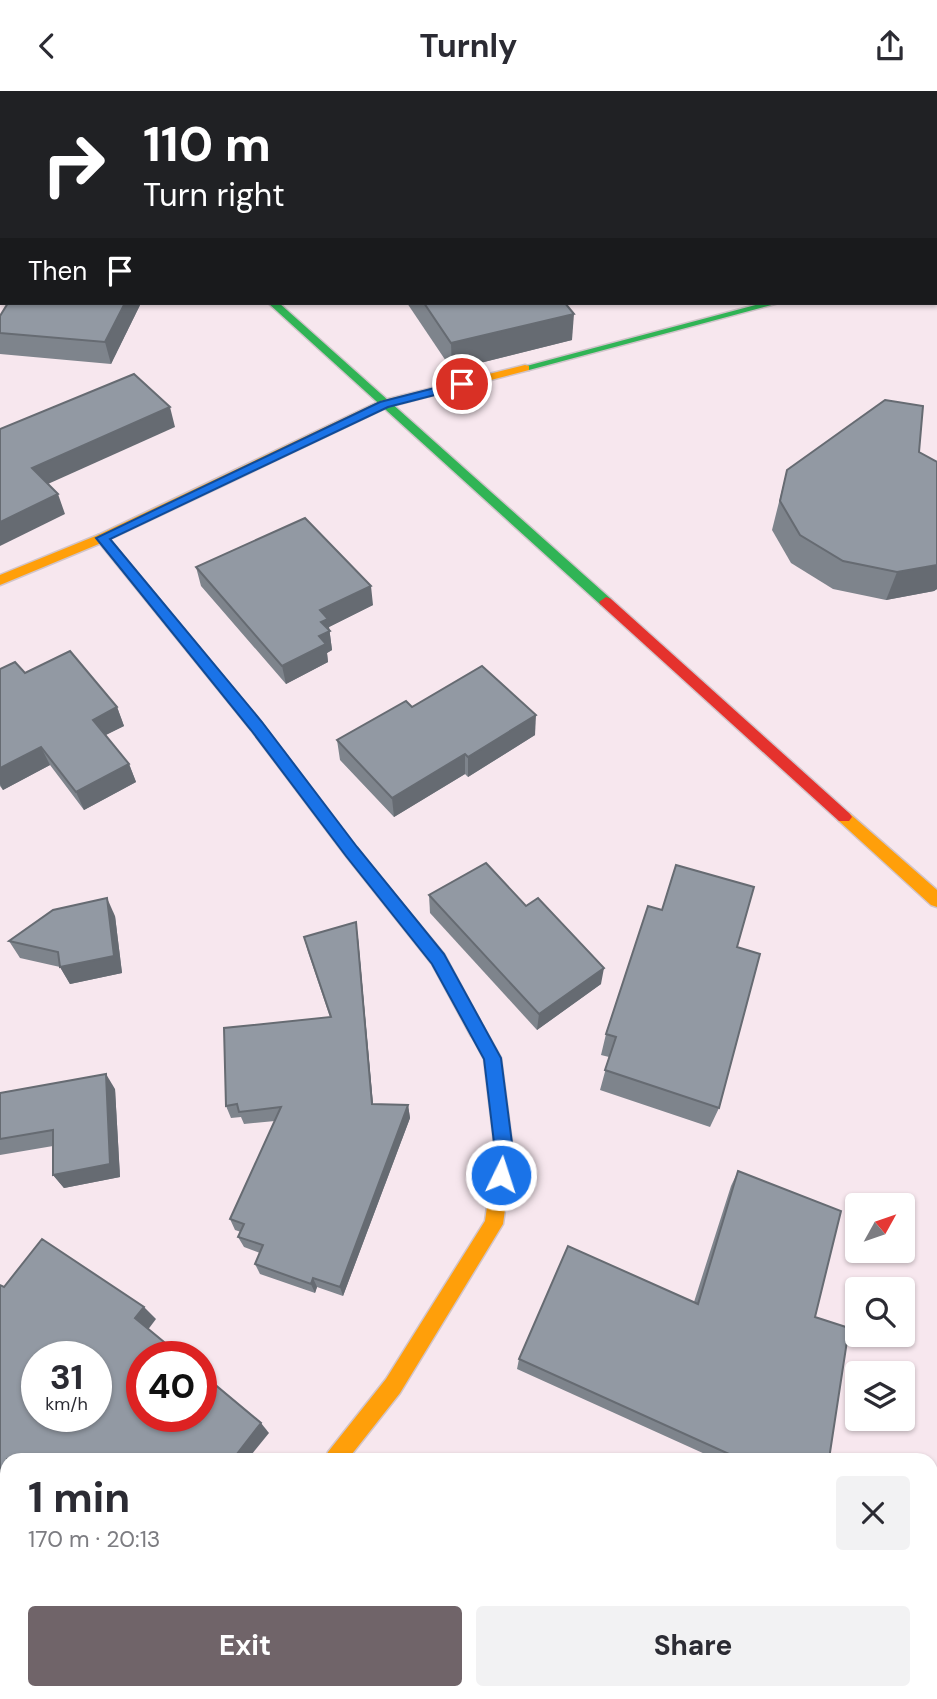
<!DOCTYPE html>
<meta charset="utf-8">
<style>
:root{--surface:#fff;--page:#f2f2f3;--text:#2b2b33;--muted:#7c7c81;--accent:#706469}
body{margin:0;font-family:"DM Sans",sans-serif;background:var(--page);color:var(--text);height:100vh;display:flex;flex-direction:column;font-size:26px;white-space:nowrap}
*{box-sizing:border-box;margin:0}
p{font-size:23px;color:var(--muted)}
.icon{flex:none;width:38px;height:38px;fill:none;stroke:currentColor;stroke-width:2;stroke-linecap:round;stroke-linejoin:round}
.map{position:relative;flex:1;overflow:hidden}
.sheet{position:absolute;left:0px;top:1362px;width:938px;height:247px;display:flex;flex-direction:column;background:var(--surface);border-radius:21px 21px 0 0;box-shadow:0 2px 5px #0004}
.sheet>*{flex:none}
.banner{position:absolute;left:0px;top:0px;width:938px;height:214px;box-shadow:0 2px 5px #0004;background:#202124;color:#fff;overflow:hidden}
.needle{width:46px;rotate:50deg}
.tools{position:absolute;left:845px;top:1102px;display:grid;gap:14px}
.tools a{display:grid;place-items:center;width:70px;height:70px;border-radius:7px;background:var(--surface);box-shadow:0 2px 5px #0004;font-size:35px}
.speed{position:absolute;left:21px;top:1250px;display:flex;gap:14px;font-size:35px;font-weight:700;text-align:center}
.speed>*{display:grid;place-content:center;width:91px;height:91px;border-radius:50%;background:var(--surface);box-shadow:0 2px 5px #0004;line-height:1}
.speed small{font-size:18px;font-weight:400}
.speed .limit{border:10px solid #d22;background:#fff;color:#111}
.pin{position:absolute;display:grid;place-items:center;width:60px;height:60px;color:#fff;margin:-30px;border:4px solid #fff;border-radius:50%;box-shadow:0 2px 7px #0007}
.me{position:absolute;width:77px;margin:-38px;rotate:4deg;stroke-linejoin:round;filter:drop-shadow(0 0 5px #0008)}
.turn{display:flex;align-items:center;gap:24px;height:147px;padding:0 28px;font-size:32px}
.turn .icon{width:91px;height:91px;stroke-width:2.5}
.turn b{display:block;font-size:49px;line-height:60px}
.then{display:flex;align-items:center;height:66px;padding:0 28px;background:#0003;gap:14px;font-size:26px}
.round{display:grid;place-items:center;flex:none;width:74px;height:74px;border-radius:7px;background:var(--page)}
.headline{display:flex;align-items:center;justify-content:space-between;height:119px;padding:0 28px}
h1{font-size:42px;font-weight:700;line-height:52px}
.action{display:flex;gap:14px;margin-top:auto;padding:14px 28px}
.action a{flex:1;height:80px;border-radius:7px;background:var(--accent);color:#fff;font-size:28px;font-weight:700;line-height:80px;text-align:center}
.action a+a{background:var(--page);color:var(--text)}
header{display:flex;justify-content:space-between;align-items:center;height:91px;padding:0 28px;background:var(--surface);font-size:32px;font-weight:700}
.map>svg:first-child{display:block}
.lines{fill:none;stroke-linecap:round;stroke-linejoin:round}
.street-casing{stroke:#d1c4ca;stroke-width:4}
.fast-casing{stroke:#d1c4ca;stroke-width:3}
.slow-casing{stroke:#d1c4ca;stroke-width:3}
.jam-casing{stroke:#d1c4ca;stroke-width:3}
.street{fill:#fefbfc;fill-rule:evenodd}
.fast{fill:#30b455;fill-rule:evenodd}
.slow{fill:#ff9f0a;fill-rule:evenodd}
.jam{fill:#e5322d;fill-rule:evenodd}
.wall{fill:#7e848c}
.shaded-wall{fill:#666b72}
.building{fill:#9299a3;stroke:#666b72;stroke-width:2;fill-rule:evenodd}
.route{fill:#1a73e8;stroke:#114b97;stroke-width:2}
</style>
<header><svg class="icon" aria-label="back" viewBox="0 0 24 24"><path d="M15 5l-7 7 7 7"/></svg>Turnly<svg class="icon" aria-label="share" viewBox="0 0 24 24"><path d="M12 15V3M7 8l5-5 5 5M5 13v7h14v-7"/></svg></header>
<div class="map">
<svg width="937" height="1608" viewBox="0 0 937 1608">
<rect width="100%" height="100%" fill="#f7e7ee"/>
<g class="lines">
<g class="street-casing">
<g id="street">
<path d="M258,0H294L256,2Z"/>
<path d="M117,1601H175L172,1608H114Z"/>
</g>
</g>
<g class="fast-casing">
<g id="fast">
<path d="M39,0H48L49,2H40Z"/>
<path d="M268,212H279L611,508V514H601Z"/>
<path d="M763,212H779L529,279L519,277Z"/>
<path d="M102,443L106,444L261,631L356,757L444,863L483,935L485,940L483,945L477,948L471,945L432,873L346,765L251,639L98,450V444Z"/>
</g>
</g>
<g class="slow-casing">
<g id="slow">
<path d="M525,274L529,275V279L388,316L106,450L0,494V484L98,444L380,310Z"/>
<path d="M844,720L849,722L937,799V816L931,814L839,730L836,726L839,722Z"/>
<path d="M477,932L483,935L501,967L513,1060L503,1133L400,1302L348,1368H325L328,1361L386,1288L485,1130L495,1060L484,968L469,940L471,935Z"/>
</g>
</g>
<g class="jam-casing">
<path id="jam" d="M606,506L611,508L849,722L852,726L849,730H839L601,514L599,511Z"/>
</g>
<use href="#street" class="street"/>
<use href="#fast" class="fast"/>
<use href="#slow" class="slow"/>
<use href="#jam" class="jam"/>
</g>
<g class="wall">
<path d="M119,0H280L283,2H121Z"/>
<rect x="936" y="20" width="1" height="146"/>
<path d="M141,212L111,273L0,263V225Z"/>
<path d="M407,212H565L572,249L452,279Z"/>
<path d="M919,361L937,371V498L934,500L886,509L833,498L791,472L772,439L787,379Z"/>
<path d="M196,476L373,514L329,536L332,559L327,562L328,571L286,593L201,495Z"/>
<path d="M0,578L25,582L117,616L124,635L105,644L129,673L136,691L84,719L50,674L3,699L0,695Z"/>
<path d="M412,616L535,644L468,686L465,683L394,726L340,669L337,649Z"/>
<path d="M429,804L526,815L601,893L537,939L430,822Z"/>
<path d="M115,825L122,882L70,893L60,876L20,867L9,850Z"/>
<path d="M304,846L358,847L373,1013L408,1014L410,1027L343,1205L317,1196L315,1202L260,1183L255,1173L260,1162L244,1156L238,1146L241,1141L235,1139L230,1128L275,1030L244,1033L241,1026L231,1027L226,1015L330,926L308,861Z"/>
<path d="M737,856L719,1017L710,1036L600,999L609,966L601,964L606,943Z"/>
<path d="M115,998L120,1086L64,1097L53,1084V1055L0,1064V1002Z"/>
<path d="M738,1080L815,1226L829,1368H716L517,1278L519,1268L694,1211L731,1095Z"/>
<path d="M613,1601H700L697,1608H621Z"/>
</g>
<g class="shaded-wall">
<rect x="0" y="154" width="2" height="23"/>
<path d="M125,212H141L111,273L105,251Z"/>
<path d="M574,223L572,249L452,279L451,252Z"/>
<path d="M170,316L175,336L39,397L32,377Z"/>
<path d="M58,403L65,423L0,455V431Z"/>
<path d="M937,474V498L934,500L886,509L897,481Z"/>
<path d="M371,495L373,514L329,536L332,559L327,562L328,571L286,593L282,575L320,519Z"/>
<path d="M117,616L124,635L100,647L93,629Z"/>
<path d="M536,624L535,644L468,686V666Z"/>
<path d="M41,656L50,674L3,699L0,693V677Z"/>
<path d="M465,663V683L394,726L392,707Z"/>
<path d="M129,673L136,691L84,719L76,701Z"/>
<path d="M107,807L115,825L122,882L70,893L60,876Z"/>
<path d="M356,831L358,847L374,1026L372,1013Z"/>
<path d="M604,877L601,893L537,939L539,923Z"/>
<path d="M106,983L115,998L120,1086L64,1097L53,1084Z"/>
<path d="M408,1014L410,1027L343,1205L340,1196Z"/>
<path d="M313,1187L317,1196L315,1202L311,1193Z"/>
<path d="M144,1216L156,1228L147,1240L135,1227Z"/>
<path d="M261,1332L269,1342L248,1368H233Z"/>
<path d="M1,1414L7,1416V1437L0,1447Z"/>
</g>
<g class="building">
<path d="M143,0H280L283,2H145Z"/>
<path d="M362,0H895L899,2H357Z"/>
<path d="M936,20H937V135L936,134Z"/>
<path d="M0,74L2,76V154H0Z"/>
<path d="M8,212H125L105,251L0,242V225Z"/>
<path d="M424,212H565L574,223L451,252Z"/>
<path d="M134,283L170,316L32,377L58,403L0,431V338Z"/>
<path d="M885,309L923,315L919,361L937,371V474L897,481L843,470L800,444L780,410L787,379Z"/>
<path d="M305,427L371,495L320,519L328,528L321,531L330,540L319,545L326,553L282,575L196,476Z"/>
<path d="M70,560L117,616L93,629L129,673L76,701L41,656L0,677V578L15,571L25,582Z"/>
<path d="M482,575L536,624L468,666L465,663L392,707L337,649L406,610L412,616Z"/>
<path d="M486,772L526,815L538,807L604,877L539,923L429,804Z"/>
<path d="M676,774L754,796L737,856L760,863L719,1017L605,979L616,946L606,943L648,815L662,819Z"/>
<path d="M107,807L114,865L60,876L58,861L9,850L53,819Z"/>
<path d="M356,831L372,1013L408,1014L340,1196L313,1187L311,1193L255,1173L263,1154L238,1146L244,1133L230,1128L281,1016L239,1021L237,1013L226,1015L224,937L331,926L304,846Z"/>
<path d="M106,983L110,1073L53,1084V1039L0,1048V1002Z"/>
<path d="M738,1080L841,1120L815,1226L849,1237L829,1368H740L519,1268L568,1155L698,1213Z"/>
<path d="M42,1148L144,1216L135,1227L181,1265H142V1325H201V1282L261,1332L233,1368H7V1420L1,1414L0,1415V1194L4,1196ZM37,1265H96V1325H37Z"/>
<path d="M417,1601H602L598,1608H413Z"/>
<path d="M618,1601H700L697,1608H666L665,1607L664,1608H626Z"/>
</g>
<path class="route" d="M462,290L466,291V296L388,316L110,448L262,631L357,756L444,863L501,967L513,1060L507,1090L501,1093L494,1090L491,1084L495,1060L484,968L432,873L346,765L251,639L96,447L380,311Z"/>
</svg>
<div class="tools">
<a><svg class="needle" viewBox="-14 -14 28 28"><path d="M0-13l5 13h-10z" fill="#e53935"/><path d="M0 13l5-13h-10z" fill="#7c7c81"/></svg></a>
<a><svg class="icon" aria-label="search" viewBox="0 0 24 24"><circle cx="10" cy="10" r="6"/><path d="M15 15l6 6"/></svg></a>
<a><svg class="icon" aria-label="layers" viewBox="0 0 24 24"><path d="M12 4l9 5-9 5-9-5zM3 14l9 5 9-5"/></svg></a>
</div>
<div class="speed"><div>31<small>km/h</small></div><div class="limit">40</div></div>
<div class="pin" style="left:462px;top:293px;background:#d93025"><svg class="icon" aria-label="arrive" viewBox="0 0 24 24"><path d="M6 21V4h12l-3 4 3 4H6"/></svg></div>
<svg class="me" style="left:501px;top:1084px" viewBox="-20 -20 40 40"><circle r="17" fill="#1a73e8" stroke="#fff" stroke-width="3"/><path d="M0-11L8 9 0 5-8 9z" fill="#fff"/></svg>
<div class="banner">
<div class="turn"><svg class="icon" aria-label="right" viewBox="0 0 24 24"><path d="M7 20v-9h11M14 6l5 5-5 5"/></svg><div><b>110 m</b>Turn right</div></div>
<div class="then">Then<svg class="icon" aria-label="arrive" viewBox="0 0 24 24"><path d="M6 21V4h12l-3 4 3 4H6"/></svg></div>
</div>
<section class="sheet">
<div class="headline"><div><h1>1 min</h1><p>170 m · 20:13</p></div><a class="round"><svg class="icon" aria-label="close" viewBox="0 0 24 24"><path d="M6 6l12 12M18 6L6 18"/></svg></a></div>
<div class="action"><a>Exit</a><a>Share</a></div>
</section>
</div>
